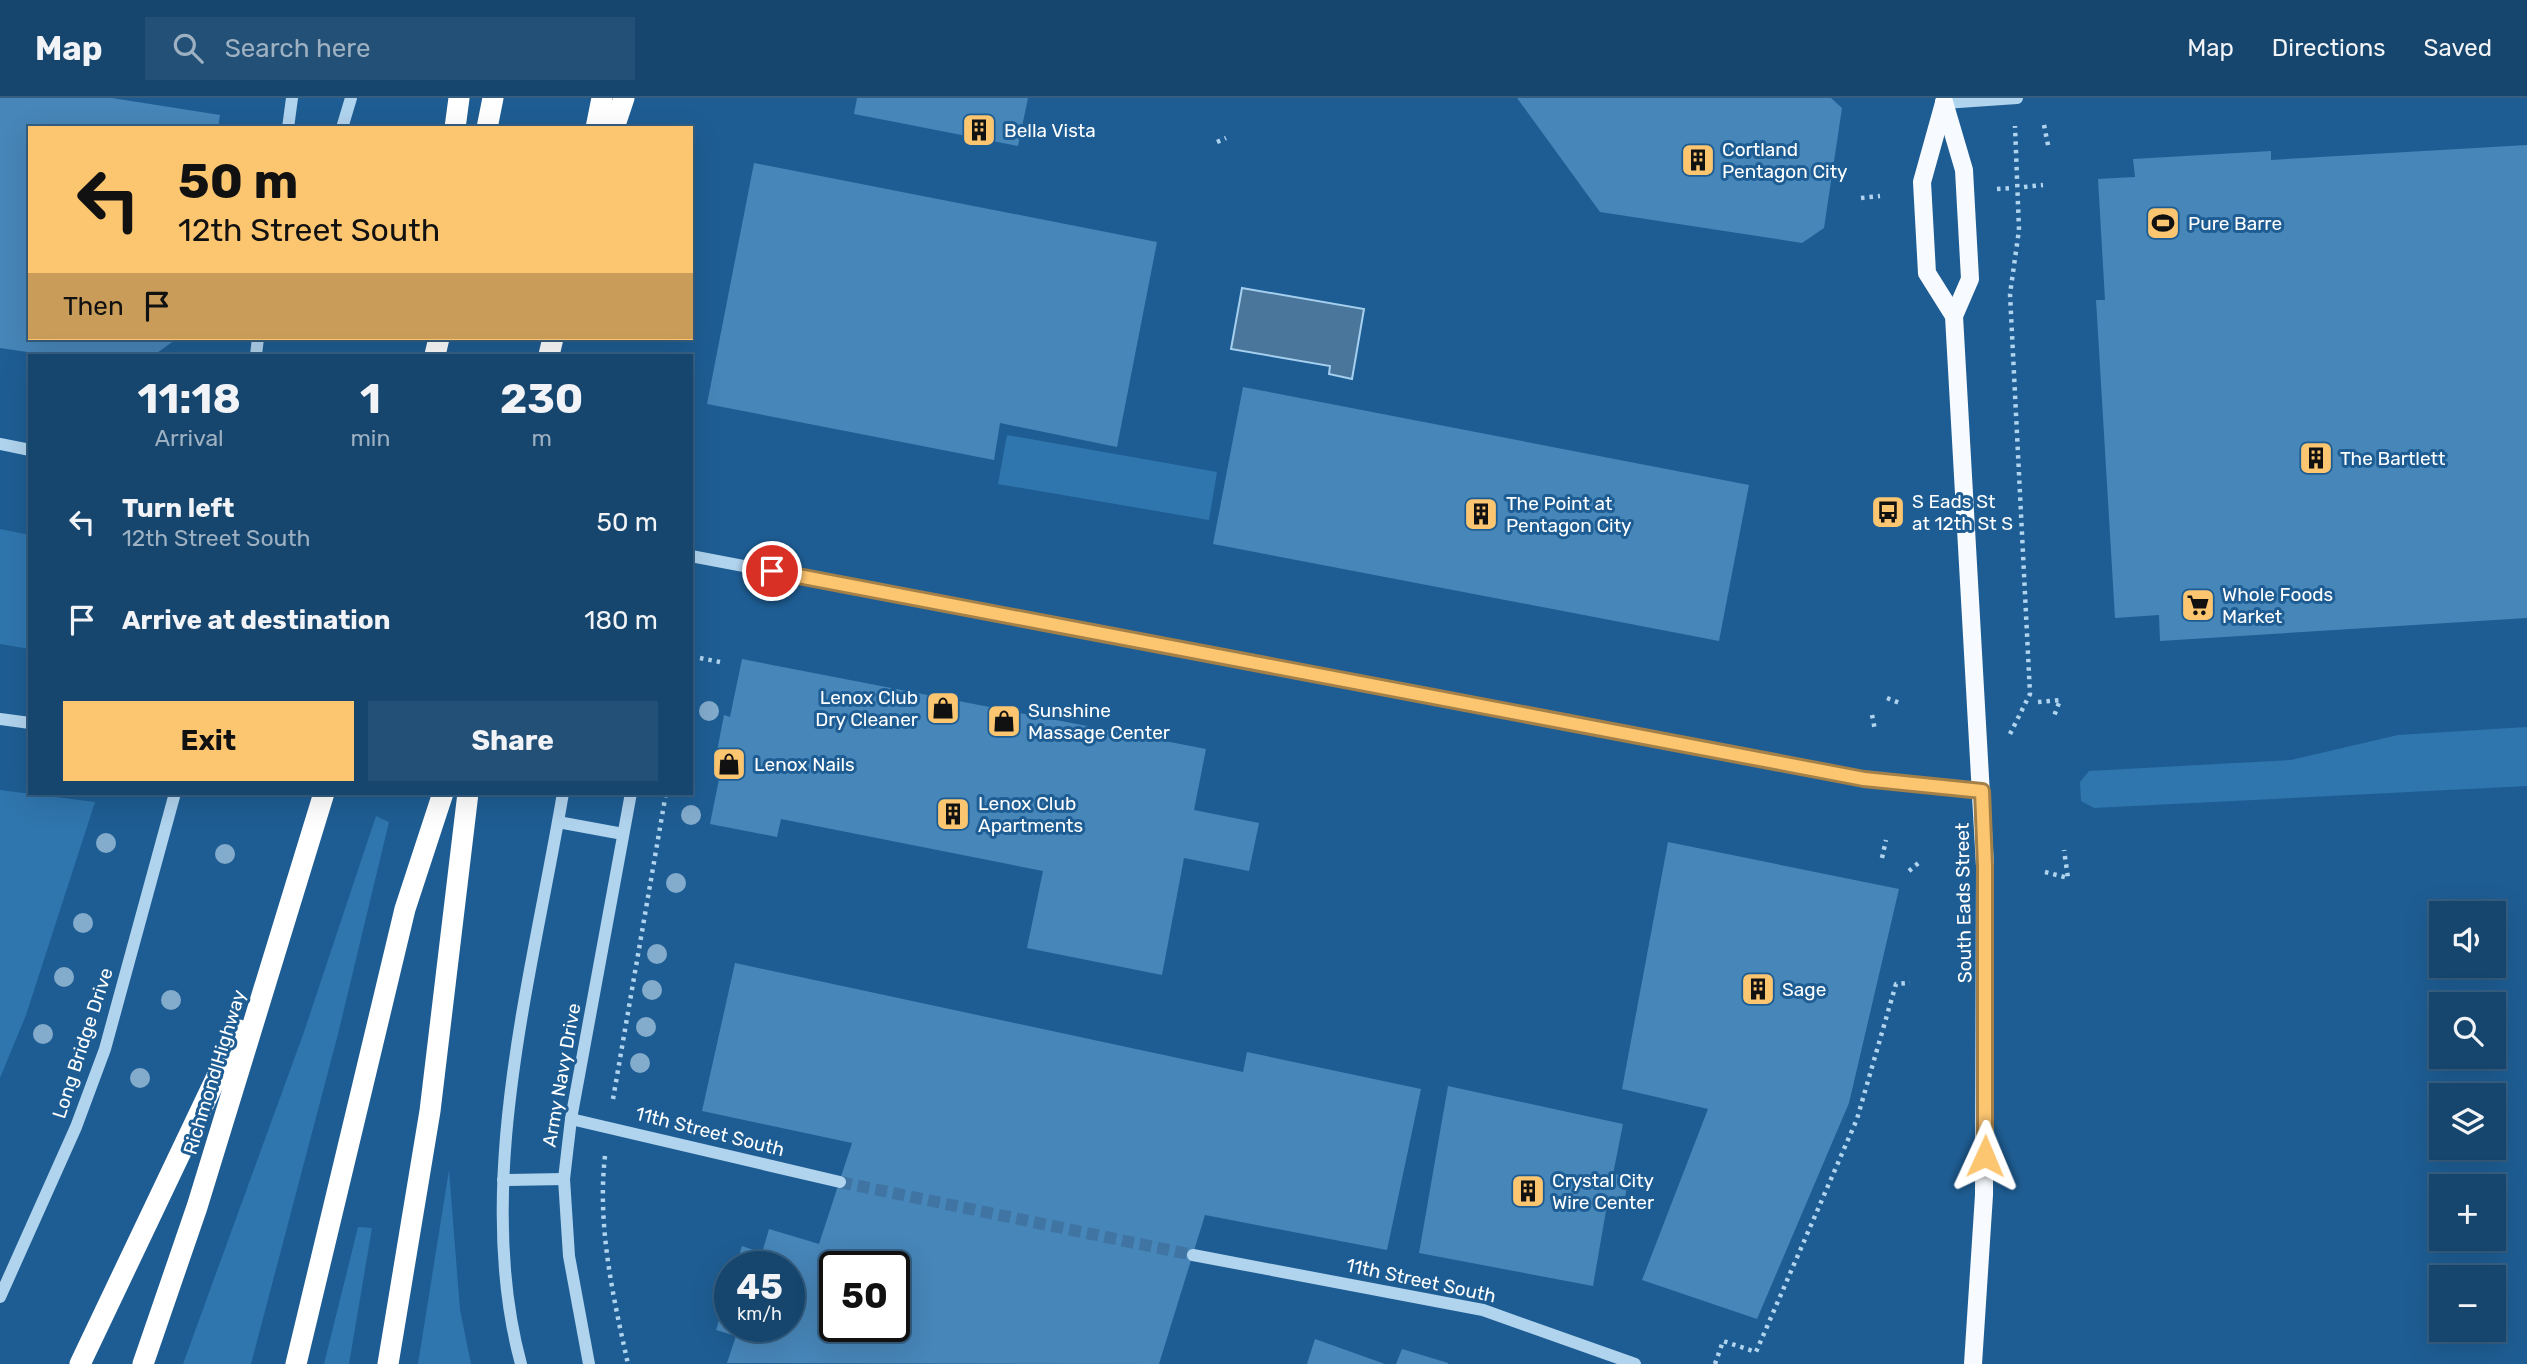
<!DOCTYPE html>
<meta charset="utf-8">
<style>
:root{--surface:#16466e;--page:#235076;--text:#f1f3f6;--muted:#9eb1c2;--line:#355e81;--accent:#fcc570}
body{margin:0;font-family:Rubik,sans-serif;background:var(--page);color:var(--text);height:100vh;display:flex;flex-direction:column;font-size:26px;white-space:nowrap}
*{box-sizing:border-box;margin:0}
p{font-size:23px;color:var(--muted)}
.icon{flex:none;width:38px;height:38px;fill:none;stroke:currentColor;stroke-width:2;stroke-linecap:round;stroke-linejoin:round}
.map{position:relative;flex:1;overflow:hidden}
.drawer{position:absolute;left:28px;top:256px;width:665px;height:441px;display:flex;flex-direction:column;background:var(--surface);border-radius:0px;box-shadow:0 7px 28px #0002,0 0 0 2px var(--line)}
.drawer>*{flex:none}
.guide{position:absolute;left:28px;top:28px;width:665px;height:214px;border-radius:0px;box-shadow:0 7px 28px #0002,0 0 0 2px var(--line);background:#fcc570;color:#111;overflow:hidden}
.buttons{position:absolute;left:2429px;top:803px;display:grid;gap:14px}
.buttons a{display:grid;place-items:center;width:77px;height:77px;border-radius:0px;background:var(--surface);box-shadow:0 7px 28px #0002,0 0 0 2px var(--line);font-size:35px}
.speed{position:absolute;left:714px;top:1153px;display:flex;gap:14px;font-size:35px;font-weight:700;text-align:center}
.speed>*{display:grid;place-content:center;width:91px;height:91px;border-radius:50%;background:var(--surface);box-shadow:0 7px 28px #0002,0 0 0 2px var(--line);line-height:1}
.speed small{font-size:18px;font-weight:400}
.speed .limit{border:4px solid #111;border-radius:10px;background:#fff;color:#111}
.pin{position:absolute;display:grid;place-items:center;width:60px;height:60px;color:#fff;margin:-30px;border:4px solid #fff;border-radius:50%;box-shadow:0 2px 7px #0007}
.me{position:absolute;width:77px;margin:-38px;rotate:1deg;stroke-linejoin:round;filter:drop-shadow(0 0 5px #0008)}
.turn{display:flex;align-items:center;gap:24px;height:147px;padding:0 35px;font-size:32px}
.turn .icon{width:91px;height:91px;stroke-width:2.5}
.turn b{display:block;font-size:49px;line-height:60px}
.then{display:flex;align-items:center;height:66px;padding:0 35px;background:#0003;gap:14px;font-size:26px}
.eta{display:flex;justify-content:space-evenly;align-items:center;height:119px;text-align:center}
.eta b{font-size:42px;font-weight:700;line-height:49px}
.action{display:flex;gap:14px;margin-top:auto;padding:14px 35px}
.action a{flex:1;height:80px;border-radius:0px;background:var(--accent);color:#111;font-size:28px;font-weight:700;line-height:80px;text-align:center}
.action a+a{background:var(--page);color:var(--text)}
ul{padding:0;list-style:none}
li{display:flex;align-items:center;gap:21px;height:98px;padding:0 35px}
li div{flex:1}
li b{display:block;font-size:26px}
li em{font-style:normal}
header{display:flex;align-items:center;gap:42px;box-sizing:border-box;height:98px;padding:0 35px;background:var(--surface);border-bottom:2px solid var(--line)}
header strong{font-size:33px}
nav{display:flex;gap:38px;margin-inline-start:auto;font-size:24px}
.search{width:490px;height:63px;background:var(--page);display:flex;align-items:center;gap:18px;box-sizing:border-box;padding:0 24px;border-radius:0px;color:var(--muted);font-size:26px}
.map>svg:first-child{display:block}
.green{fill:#2f76ae}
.water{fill:#4a769b;stroke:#a4cfef;stroke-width:2}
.building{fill:#4786b9;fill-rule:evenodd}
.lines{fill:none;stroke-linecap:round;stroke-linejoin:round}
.minor-tunnel{stroke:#4075a3;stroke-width:12;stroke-dasharray:12 6;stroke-linecap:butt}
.path{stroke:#b0d3ee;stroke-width:4.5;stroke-dasharray:3.5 5;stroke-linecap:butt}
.minor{stroke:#b0d3ee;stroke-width:12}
.major{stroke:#f7fbff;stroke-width:18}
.highway{stroke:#fff;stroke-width:21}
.tree{fill:#83abcc}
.route-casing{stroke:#a48049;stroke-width:18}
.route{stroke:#fcc570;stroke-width:12}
.labels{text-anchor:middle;stroke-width:6;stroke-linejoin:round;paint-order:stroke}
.poi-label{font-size:19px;fill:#fff;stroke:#1e5d93;text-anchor:start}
.street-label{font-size:19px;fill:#fff;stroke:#1e5d93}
</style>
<header>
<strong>Map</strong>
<div class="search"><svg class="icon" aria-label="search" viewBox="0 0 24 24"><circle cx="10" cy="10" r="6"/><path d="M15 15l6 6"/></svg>Search here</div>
<nav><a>Map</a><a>Directions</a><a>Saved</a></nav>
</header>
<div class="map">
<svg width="2527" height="1266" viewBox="0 0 2527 1266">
<rect width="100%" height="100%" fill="#1e5d93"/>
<g class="green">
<path d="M1007,337L1217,374L1209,422L998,386Z"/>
<path d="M0,431L30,437V551L0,546Z"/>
<path d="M2527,629V688L2094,710L2081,703L2080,684L2089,673L2291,662L2398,637Z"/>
<path d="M0,692L95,704L26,917L0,980Z"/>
<path d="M376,718L389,724L338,936L251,1266H183L304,934Z"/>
<path d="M449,1072L460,1212L471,1266H418Z"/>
<path d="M358,1129L372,1130L349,1266H324Z"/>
</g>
<path class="water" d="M1242,190L1364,211L1352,281L1329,276L1330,268L1231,251Z"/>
<g class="building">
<path d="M0,0H112L220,17L218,30H30V240H178L154,257H48L0,250Z"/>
<path d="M857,0H1028L1018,48L854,16Z"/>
<path d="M1517,0H1831L1842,10L1824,130L1802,145L1600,114Z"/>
<path d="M2527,47V520L2160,543L2159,517L2115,520L2096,202H2105L2098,81L2135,79L2133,61L2271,53V62Z"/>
<path d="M754,65L1157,144L1117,349L1000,325L994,362L707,306Z"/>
<path d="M1243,289L1749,387L1719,543L1213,446Z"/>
<path d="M742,561L1206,651L1194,712L1259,725L1249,773L1184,760L1162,877L1027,850L1043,773L781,721L777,739L710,726L720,676L713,674L724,617L730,619Z"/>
<path d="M1668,744L1899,791L1849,1005L1757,1221L1642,1182L1708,1011L1622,991Z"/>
<path d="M735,865L1243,974L1247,954L1421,991L1387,1152L1205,1117L1159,1266L727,1265L736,1238L716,1232L729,1189L730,1228H789V1169H735L742,1148L762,1155L769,1131L819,1146L852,1045L702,1013ZM835,1169H894V1228H835Z"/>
<path d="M1448,988L1623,1026L1613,1076L1629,1078L1623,1110L1607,1107L1593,1188L1419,1155Z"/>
<path d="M1315,1241L1385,1266H1307Z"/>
<path d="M1402,1251L1448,1265V1266H1396Z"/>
</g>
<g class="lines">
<path class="minor-tunnel" d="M840,1084L1193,1157"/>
<g class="path">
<path d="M2044,27L2049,52"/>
<path d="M1217,44L1226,40"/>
<path d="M2024,89L2043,87"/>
<path d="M1997,91L2011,90"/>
<path d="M1861,100L1880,98"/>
<path d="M700,560L720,564"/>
<path d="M1887,600L1902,606"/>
<path d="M2038,604L2060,602L2053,621"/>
<path d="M1872,617L1875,632"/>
<path d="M2010,636L2030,596L2010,196L2019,132L2015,28"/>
<path d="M1882,760L1886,742"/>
<path d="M1909,773L1922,762"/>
<path d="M2045,774L2068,780L2064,752"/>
<path d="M613,1001L666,695"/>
<path d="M605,1058C597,1127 613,1199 628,1266"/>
<path d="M1715,1266L1723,1243L1756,1254L1857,1021L1896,886L1910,885"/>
</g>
<g class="minor">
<path d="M1944,5L2017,0"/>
<path d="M288,30L292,0"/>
<path d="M342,30L351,0"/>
<path d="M256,257L258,240"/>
<path d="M0,346L30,352"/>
<path d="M691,458L1864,682L1982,693"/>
<path d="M0,621L30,625"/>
<path d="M558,724L623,736"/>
<path d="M571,1021L840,1084"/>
<path d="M503,1082L564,1081"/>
<path d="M1193,1157L1483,1212L1635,1266"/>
<path d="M0,1199L76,1029L105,951L175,695"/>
<path d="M521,1266C472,1087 533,874 563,695"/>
<path d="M589,1266L569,1158L564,1081L571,1021L631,695"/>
</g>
<g class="major">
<path d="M1944,4L1964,72L1970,181L1954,218"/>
<path d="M1944,5L1922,84L1927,175L1954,218L1985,768L1984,1097L1973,1266"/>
</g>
<g class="highway">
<path d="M455,30L459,0"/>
<path d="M487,30L493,0"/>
<path d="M596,30L602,0"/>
<path d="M614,30L624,0"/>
<path d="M435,257L439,240"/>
<path d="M549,257L553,240"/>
<path d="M80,1266L239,932"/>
<path d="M143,1266L197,1109L324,695"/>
<path d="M296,1266L405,811L443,695"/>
<path d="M388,1266L430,1013L468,695"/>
</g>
</g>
<g class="tree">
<circle cx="709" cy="613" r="10"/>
<circle cx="691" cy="717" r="10"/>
<circle cx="106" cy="745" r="10"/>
<circle cx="225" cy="756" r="10"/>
<circle cx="676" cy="785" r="10"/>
<circle cx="83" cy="825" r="10"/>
<circle cx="657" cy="856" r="10"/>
<circle cx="64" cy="879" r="10"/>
<circle cx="652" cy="892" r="10"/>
<circle cx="171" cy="902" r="10"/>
<circle cx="646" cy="929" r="10"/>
<circle cx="43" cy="936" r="10"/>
<circle cx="640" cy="965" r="10"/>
<circle cx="140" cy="980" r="10"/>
</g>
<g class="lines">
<g class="route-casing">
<path id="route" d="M772,473L1864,681L1982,693L1985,768V1058"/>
</g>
<use href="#route" class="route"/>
</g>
<defs>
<g id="building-square" transform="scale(1.75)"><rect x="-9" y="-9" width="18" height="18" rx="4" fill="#fcc570" stroke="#1e5d93"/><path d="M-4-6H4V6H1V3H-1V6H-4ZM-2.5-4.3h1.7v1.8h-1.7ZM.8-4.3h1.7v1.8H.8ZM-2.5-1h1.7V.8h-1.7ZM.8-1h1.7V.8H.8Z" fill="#111"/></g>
<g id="stadium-square" transform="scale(1.75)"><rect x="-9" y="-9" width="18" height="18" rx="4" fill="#fcc570" stroke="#1e5d93"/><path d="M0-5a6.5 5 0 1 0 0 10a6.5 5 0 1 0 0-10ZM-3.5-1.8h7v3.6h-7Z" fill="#111"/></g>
<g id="bus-square" transform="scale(1.75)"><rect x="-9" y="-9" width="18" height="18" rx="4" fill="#fcc570" stroke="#1e5d93"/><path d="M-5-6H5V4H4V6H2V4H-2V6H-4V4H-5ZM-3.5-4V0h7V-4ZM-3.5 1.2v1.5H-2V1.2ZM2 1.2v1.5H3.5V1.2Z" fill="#111"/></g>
<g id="supermarket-square" transform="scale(1.75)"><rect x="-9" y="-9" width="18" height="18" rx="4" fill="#fcc570" stroke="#1e5d93"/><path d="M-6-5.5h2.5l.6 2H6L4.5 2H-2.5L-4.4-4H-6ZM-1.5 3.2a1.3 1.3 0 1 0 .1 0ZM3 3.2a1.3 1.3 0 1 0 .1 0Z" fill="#111"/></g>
<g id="shop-square" transform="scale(1.75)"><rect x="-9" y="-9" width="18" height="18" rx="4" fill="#fcc570" stroke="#1e5d93"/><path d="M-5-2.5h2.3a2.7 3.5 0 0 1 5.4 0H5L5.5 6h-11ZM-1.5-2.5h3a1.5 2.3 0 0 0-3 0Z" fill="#111"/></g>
</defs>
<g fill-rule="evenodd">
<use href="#building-square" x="979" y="32"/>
<use href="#building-square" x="1698" y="62"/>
<use href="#stadium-square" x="2163" y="125"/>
<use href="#building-square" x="2316" y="360"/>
<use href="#bus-square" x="1888" y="414"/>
<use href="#building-square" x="1481" y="416"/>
<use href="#supermarket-square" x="2198" y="507"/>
<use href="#shop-square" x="943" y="610"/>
<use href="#shop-square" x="1004" y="623"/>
<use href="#shop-square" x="729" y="666"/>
<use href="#building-square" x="953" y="716"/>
<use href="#building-square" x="1758" y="891"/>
<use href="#building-square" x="1528" y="1093"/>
</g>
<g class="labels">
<g class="poi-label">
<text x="1004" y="39">Bella Vista</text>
<text x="1722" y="58">Cortland<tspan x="1722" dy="22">Pentagon City</tspan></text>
<text x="2188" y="132">Pure Barre</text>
<text x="2340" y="367">The Bartlett</text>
<text x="1912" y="410">S Eads St<tspan x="1912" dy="22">at 12th St S</tspan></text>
<text x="1506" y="412">The Point at<tspan x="1506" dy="22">Pentagon City</tspan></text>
<text x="2222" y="503">Whole Foods<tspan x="2222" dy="22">Market</tspan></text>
<text x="918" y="606" text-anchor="end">Lenox Club<tspan x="918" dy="22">Dry Cleaner</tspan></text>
<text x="1028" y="619">Sunshine<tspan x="1028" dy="22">Massage Center</tspan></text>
<text x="754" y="673">Lenox Nails</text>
<text x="978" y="712">Lenox Club<tspan x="978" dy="22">Apartments</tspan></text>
<text x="1782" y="898">Sage</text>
<text x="1552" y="1089">Crystal City<tspan x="1552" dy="22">Wire Center</tspan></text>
</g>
<g class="street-label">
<text transform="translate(1963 805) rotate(-91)" y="7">South Eads Street</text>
<text transform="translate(82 945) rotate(-72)" y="7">Long Bridge Drive</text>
<text transform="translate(214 974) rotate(-73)" y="7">Richmond Highway</text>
<text transform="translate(561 977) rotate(-80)" y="7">Army Navy Drive</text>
<text transform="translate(710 1033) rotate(14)" y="7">11th Street South</text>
<text transform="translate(1421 1182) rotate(12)" y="7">11th Street South</text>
</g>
</g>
</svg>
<div class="buttons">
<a><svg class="icon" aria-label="sound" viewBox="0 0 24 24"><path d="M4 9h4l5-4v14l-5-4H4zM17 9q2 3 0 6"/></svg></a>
<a><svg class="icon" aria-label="search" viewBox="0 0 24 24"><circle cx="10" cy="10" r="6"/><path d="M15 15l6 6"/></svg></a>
<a><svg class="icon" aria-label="layers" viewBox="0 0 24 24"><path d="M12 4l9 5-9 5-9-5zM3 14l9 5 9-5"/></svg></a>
<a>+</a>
<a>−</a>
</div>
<div class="speed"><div>45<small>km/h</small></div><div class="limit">50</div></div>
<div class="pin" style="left:772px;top:473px;background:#d93025"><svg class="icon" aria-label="arrive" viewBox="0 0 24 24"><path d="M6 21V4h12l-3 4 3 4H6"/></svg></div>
<svg class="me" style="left:1985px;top:1058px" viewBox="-20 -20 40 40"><path d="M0-17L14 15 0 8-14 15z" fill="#fcc570" stroke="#fff" stroke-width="4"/></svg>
<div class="guide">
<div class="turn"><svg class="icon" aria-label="left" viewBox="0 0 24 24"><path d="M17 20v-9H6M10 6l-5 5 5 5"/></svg><div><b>50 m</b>12th Street South</div></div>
<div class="then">Then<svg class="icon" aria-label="arrive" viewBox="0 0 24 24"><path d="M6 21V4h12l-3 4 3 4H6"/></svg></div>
</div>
<section class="drawer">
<div class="eta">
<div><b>11:18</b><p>Arrival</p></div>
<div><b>1</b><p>min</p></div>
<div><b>230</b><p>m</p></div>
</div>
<ul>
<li><svg class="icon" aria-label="left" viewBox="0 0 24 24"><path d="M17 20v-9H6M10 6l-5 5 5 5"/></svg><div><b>Turn left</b><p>12th Street South</p></div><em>50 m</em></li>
<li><svg class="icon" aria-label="arrive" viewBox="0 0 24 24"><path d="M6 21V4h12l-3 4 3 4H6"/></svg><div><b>Arrive at destination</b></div><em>180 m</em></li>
</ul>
<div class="action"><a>Exit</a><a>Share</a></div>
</section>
</div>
